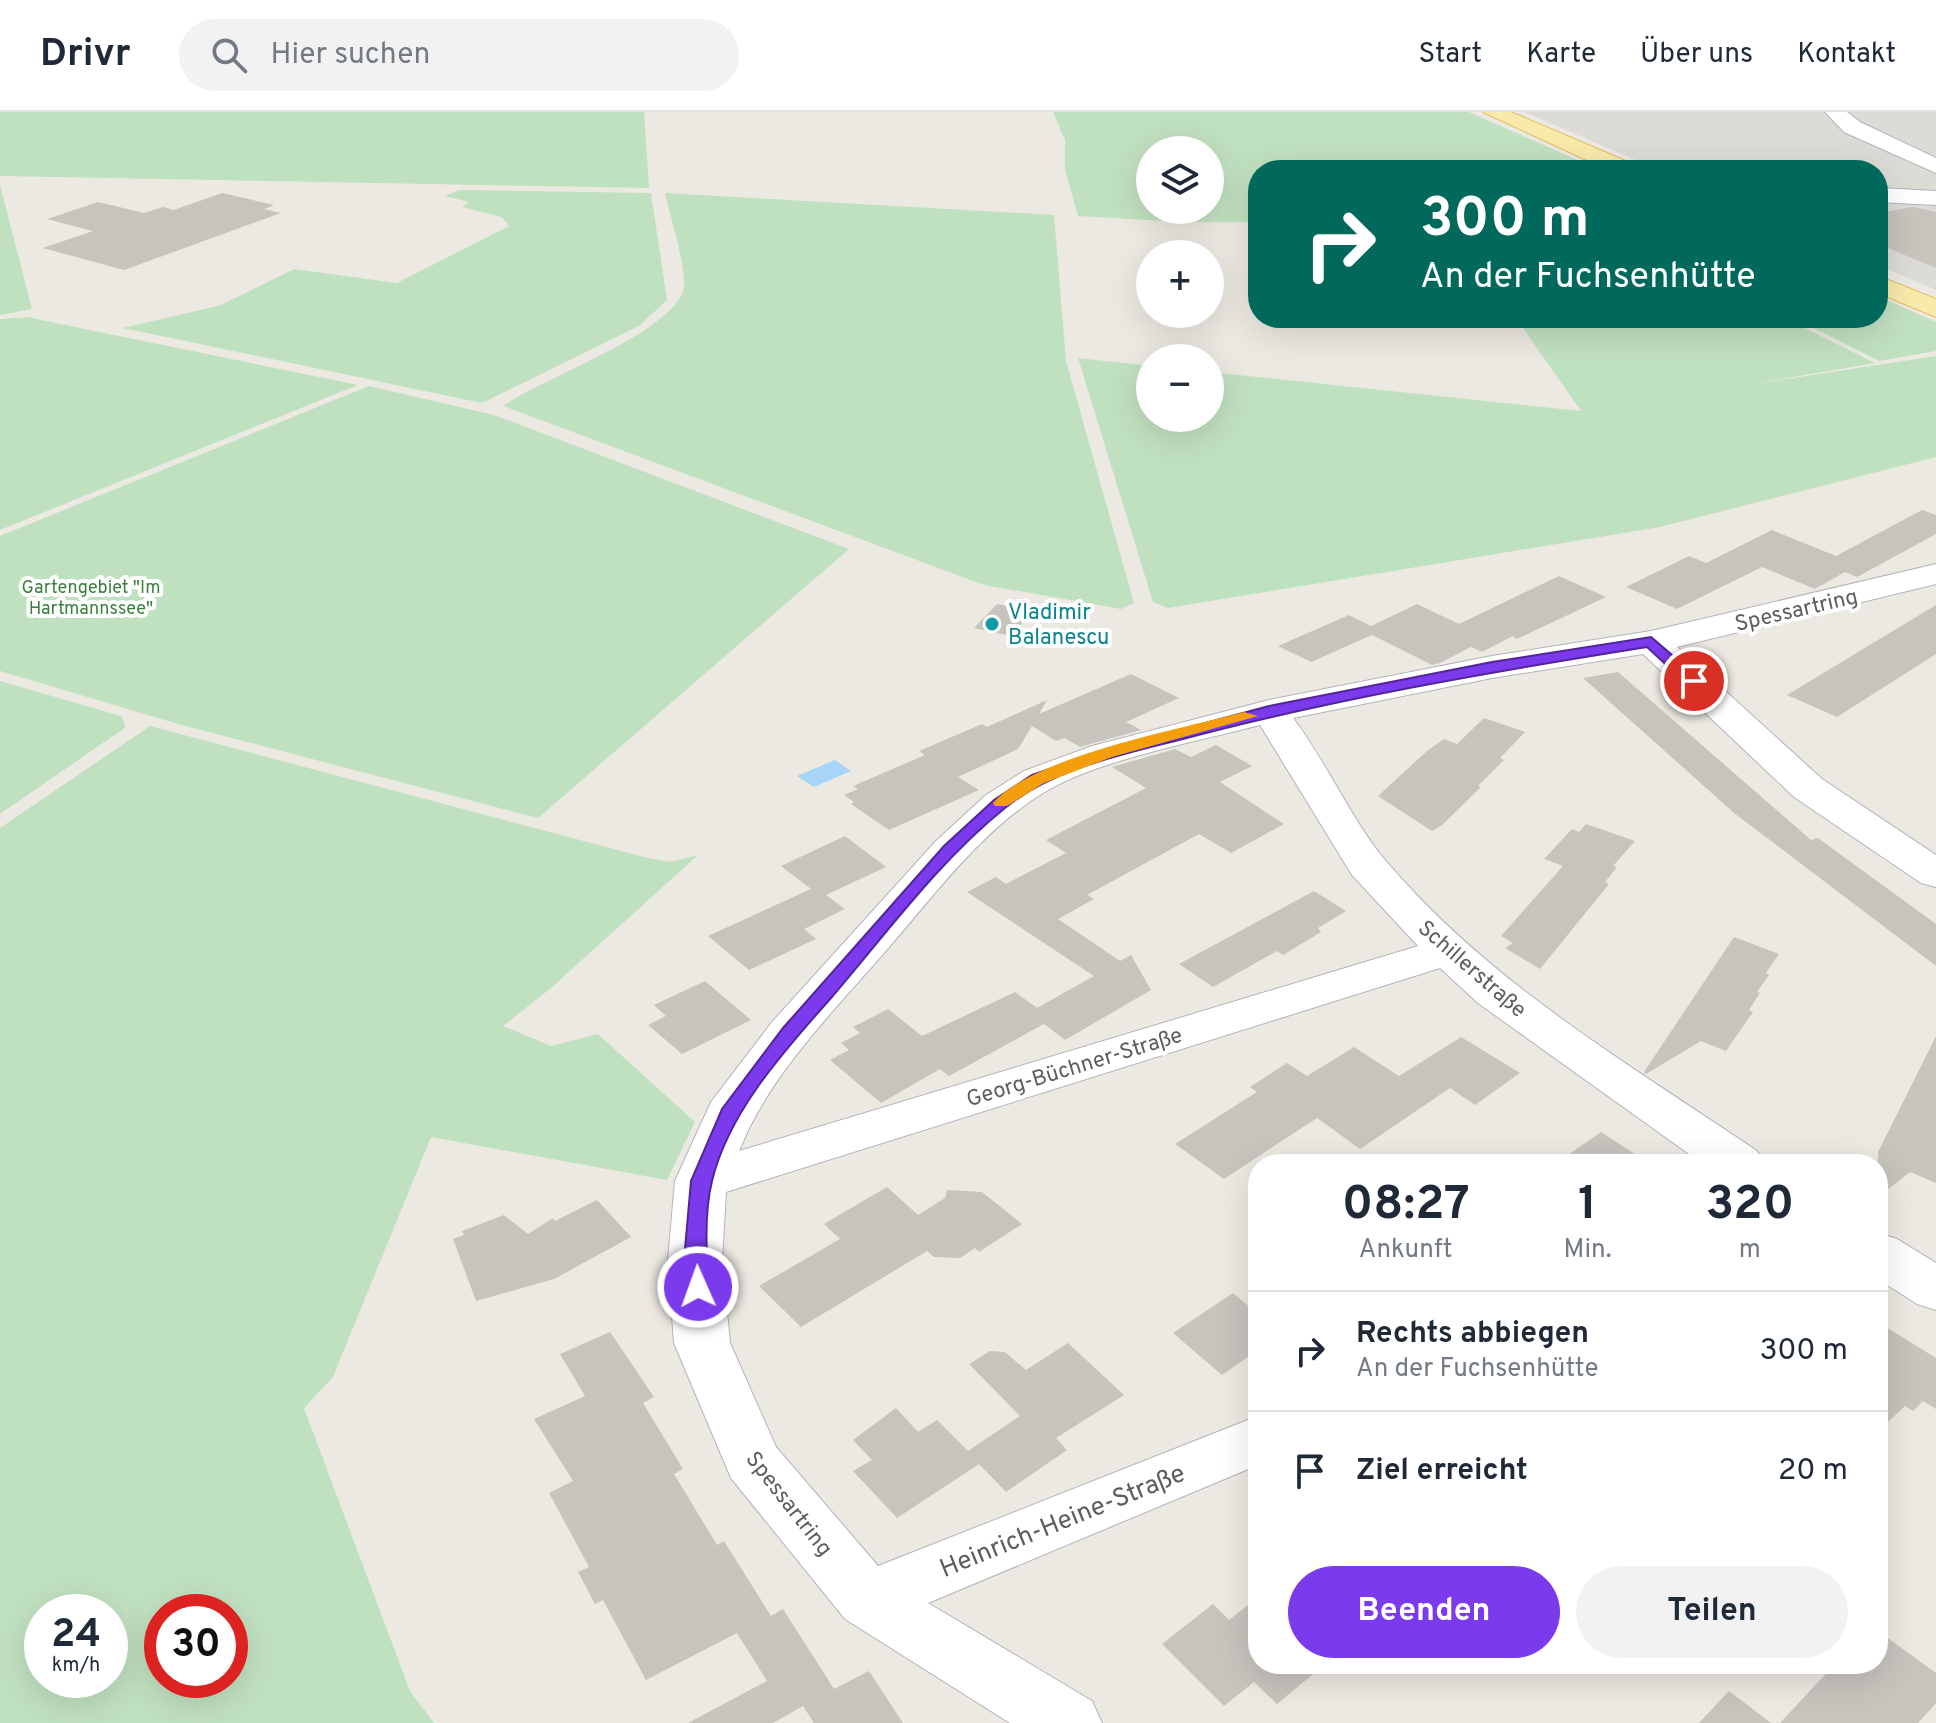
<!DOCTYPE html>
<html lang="de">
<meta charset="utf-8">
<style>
:root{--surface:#fff;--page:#f2f2f3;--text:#1f2937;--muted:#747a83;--line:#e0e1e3;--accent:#7c3aed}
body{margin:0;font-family:Overpass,sans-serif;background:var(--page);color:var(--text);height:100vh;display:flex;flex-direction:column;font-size:30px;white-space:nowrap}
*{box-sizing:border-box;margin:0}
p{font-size:26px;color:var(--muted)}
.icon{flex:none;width:44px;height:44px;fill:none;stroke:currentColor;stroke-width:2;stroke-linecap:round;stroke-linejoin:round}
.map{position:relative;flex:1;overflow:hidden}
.details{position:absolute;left:1248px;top:1042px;width:640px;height:520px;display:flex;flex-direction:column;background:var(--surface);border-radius:32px;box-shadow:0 8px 32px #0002}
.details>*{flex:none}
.guide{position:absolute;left:1248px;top:48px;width:640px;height:168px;border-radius:32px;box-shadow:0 8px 32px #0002;background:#00695c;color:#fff;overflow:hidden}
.tools{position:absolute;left:1136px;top:24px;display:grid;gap:16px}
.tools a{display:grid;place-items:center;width:88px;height:88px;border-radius:50%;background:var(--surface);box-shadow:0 8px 32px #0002;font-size:40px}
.speed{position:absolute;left:24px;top:1482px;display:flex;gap:16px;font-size:40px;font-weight:700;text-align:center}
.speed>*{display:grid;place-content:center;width:104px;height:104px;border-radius:50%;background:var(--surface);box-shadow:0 8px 32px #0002;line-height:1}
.speed small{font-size:20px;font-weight:400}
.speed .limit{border:12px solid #d22;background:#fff;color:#111}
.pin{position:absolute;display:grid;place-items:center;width:68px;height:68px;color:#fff;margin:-34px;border:4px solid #fff;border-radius:50%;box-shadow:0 2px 8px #0007}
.me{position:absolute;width:88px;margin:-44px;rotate:358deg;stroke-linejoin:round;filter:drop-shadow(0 0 6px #0008)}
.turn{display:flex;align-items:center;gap:28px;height:168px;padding:0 40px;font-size:36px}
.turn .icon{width:104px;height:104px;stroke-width:2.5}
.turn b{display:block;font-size:56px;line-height:68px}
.eta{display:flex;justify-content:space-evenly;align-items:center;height:136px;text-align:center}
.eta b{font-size:48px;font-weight:700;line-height:56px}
.cta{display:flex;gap:16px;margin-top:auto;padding:16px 40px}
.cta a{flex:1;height:92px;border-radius:48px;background:var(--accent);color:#fff;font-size:32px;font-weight:700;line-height:92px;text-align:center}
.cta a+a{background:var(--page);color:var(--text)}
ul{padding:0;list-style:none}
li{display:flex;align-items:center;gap:24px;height:120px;padding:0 40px;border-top:2px solid var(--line)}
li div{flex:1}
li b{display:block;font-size:30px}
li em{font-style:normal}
header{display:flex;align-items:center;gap:48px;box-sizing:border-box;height:112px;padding:0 40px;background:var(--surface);border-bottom:2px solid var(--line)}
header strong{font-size:38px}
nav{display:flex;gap:44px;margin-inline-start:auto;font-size:28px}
.search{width:560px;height:72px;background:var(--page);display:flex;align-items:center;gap:20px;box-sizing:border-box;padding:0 28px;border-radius:44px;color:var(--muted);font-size:30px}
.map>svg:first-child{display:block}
.industrial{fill:#dddbd6}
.green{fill:#c0e1c0;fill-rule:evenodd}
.water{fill:#a6d5f7}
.building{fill:#c7c4be}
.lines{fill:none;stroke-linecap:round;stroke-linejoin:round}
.minor-casing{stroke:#b2b4b8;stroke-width:2}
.major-casing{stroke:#e5bd62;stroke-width:2}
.minor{fill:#fff;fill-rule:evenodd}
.major{fill:#f8eaaa;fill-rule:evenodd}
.route{fill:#7c3aed;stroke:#51269a;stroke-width:2}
.slow{fill:#f59e0b}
.culture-dot{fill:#0f9aa8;stroke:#fff;stroke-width:3}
.labels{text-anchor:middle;stroke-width:8;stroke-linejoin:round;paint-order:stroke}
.far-park-label{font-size:18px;fill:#3b7f3d;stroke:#fff}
.street-label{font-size:22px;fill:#5a5d61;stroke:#fff}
.culture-label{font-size:22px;fill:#0d838f;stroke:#fff;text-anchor:start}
.near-street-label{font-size:26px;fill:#5a5d61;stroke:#fff}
</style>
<header>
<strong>Drivr</strong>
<div class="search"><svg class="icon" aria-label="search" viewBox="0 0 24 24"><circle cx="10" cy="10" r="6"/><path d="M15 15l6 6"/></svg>Hier suchen</div>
<nav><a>Start</a><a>Karte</a><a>Über uns</a><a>Kontakt</a></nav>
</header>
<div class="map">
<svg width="1936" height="1611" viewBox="0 0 1936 1611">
<rect width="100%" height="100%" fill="#ece9e2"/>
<path class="industrial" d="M1524,0H1936V178L1878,153V58H1659Z"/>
<g class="green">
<path d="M0,0H644L649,76L0,64Z"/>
<path d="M1053,0H1469L1600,58H1258V110H1184L1078,104L1065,58V28ZM1150,38H1210V98H1150Z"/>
<path d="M0,73L32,197L0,203Z"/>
<path d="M459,78L651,81L667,188L639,214L482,291L123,216L221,193L294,157L397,171L509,114L502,105L462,95L469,90L445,84Z"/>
<path d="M665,81L1054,103L1066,249L1134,491L1121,497L984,473L503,294C540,267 681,218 684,173C685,151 670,104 665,81Z"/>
<path d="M1878,184L1936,210V239L1879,249L1794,206H1878Z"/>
<path d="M29,205L41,208L358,273L0,418V207Z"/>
<path d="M1516,206H1785L1875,251L1748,273L1936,244V345L1660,415L1168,496L1153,490L1078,246L1150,254V306H1210V260L1581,299Z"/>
<path d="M369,274L494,303L849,437L538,706L178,612L0,559V424Z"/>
<path d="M0,569L121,604L126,615L0,702Z"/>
<path d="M150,614L648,746L670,750L698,743L551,876L503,914L551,934L598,922L695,1010L667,1068L431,1025L333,1265L304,1296L410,1579L434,1611H0V716ZM110,1500V1568H42V1500ZM162,1500H230V1568H162Z"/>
</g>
<path class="water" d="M835,648L851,659L814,675L797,664Z"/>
<g class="building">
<path d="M222,81L274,93L264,97L281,101L124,158L43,136L93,119L47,107L98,90L144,101L163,95L174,98Z"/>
<path d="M1913,95L1936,100V156L1878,132V101Z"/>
<path d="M1922,398L1936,403V422L1857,465L1845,460L1815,477L1762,455L1677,497L1626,475L1689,444L1706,451L1772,418L1836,444Z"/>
<path d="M1559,464L1606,485L1517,527L1513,524L1482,540L1471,535L1440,551L1432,553L1372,523L1311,550L1278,534L1349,503L1371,514L1417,492L1459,512Z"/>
<path d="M997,492L1033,499L1011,524L974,516Z"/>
<path d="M1936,493V542L1837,605L1787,583Z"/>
<path d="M1618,560L1811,728L1818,726L1936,812V854L1734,701L1583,566Z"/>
<path d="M1131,562L1179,586L1126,610L1141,618L1080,635L1064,626L1056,629L1032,614L1018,637L958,665L979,678L889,718L851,692L854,690L844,683L858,677L853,674L925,643L919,639L982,612L987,615L1047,588L1039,602Z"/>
<path d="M1484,606L1525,620L1500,646L1504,648L1478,674L1481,675L1441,714L1432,719L1378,684L1427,639L1444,627L1457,632Z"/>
<path d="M1216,633L1252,654L1220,670L1284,712L1231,741L1199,722L1087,783L1094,787L1058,807L1120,849L1131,843L1151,878L1065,928L1044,912L949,964L940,957L881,991L830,948L849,938L841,931L860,921L853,915L888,897L922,924L1015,880L1037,896L1094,864L967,780L996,765L1006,772L1066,741L1046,728L1146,676L1112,655L1175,637L1191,645Z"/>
<path d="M1586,712L1635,729L1613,754L1617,755L1605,770L1609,772L1540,857L1505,836L1513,831L1501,824L1563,754L1544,747L1572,717L1579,720Z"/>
<path d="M845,724L886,755L826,783L845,797L804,817L816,827L749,858L708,824L811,777L781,754Z"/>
<path d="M1314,779L1346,799L1318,816L1321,820L1283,843L1277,839L1213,875L1179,852Z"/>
<path d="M1734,825L1779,842L1766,861L1769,863L1757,880L1760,881L1749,898L1753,900L1726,939L1701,929L1646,962L1644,960Z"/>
<path d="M705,869L751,908L682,942L648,913L666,904L654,893Z"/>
<path d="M1936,924V1071L1910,1060L1878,1085V1040Z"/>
<path d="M1461,925L1520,961L1475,993L1450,976L1360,1037L1317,1006L1224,1067L1175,1032L1257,980L1250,975L1287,951L1307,964L1354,935L1399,964Z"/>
<path d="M1601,1020L1650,1052H1555Z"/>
<path d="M887,1075L918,1103L945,1086L947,1078L982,1080L1022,1112L979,1140L975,1136L960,1146L934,1145L927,1139L801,1215L759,1174L840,1127L824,1112Z"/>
<path d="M597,1088L631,1125L554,1167L476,1189L453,1127L464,1123L462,1119L504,1103L528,1122L553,1106L555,1109Z"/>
<path d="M1233,1181L1258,1202V1238L1222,1263L1173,1221Z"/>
<path d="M1878,1210L1936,1246V1297L1923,1289L1913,1299L1905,1294L1878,1319Z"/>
<path d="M610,1220L654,1285L643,1291L683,1357L674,1362L717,1433L724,1429L771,1504L783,1497L834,1577L869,1559L903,1611H814L803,1594L773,1611H688L767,1569L737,1521L646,1568L603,1488L595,1492L578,1460L589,1455L549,1381L573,1369L534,1307L585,1284L560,1242Z"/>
<path d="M1068,1231L1124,1283L1056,1326L1067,1338L1006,1380L979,1352L897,1406L853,1359L872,1348L853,1328L896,1296L918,1320L937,1308L968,1339L1020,1304L969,1252L990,1239L1005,1240L1026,1258Z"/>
<path d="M1258,1485V1552H1325L1277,1592L1254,1570L1224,1594L1162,1532L1213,1492L1229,1508Z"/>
<path d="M1878,1519L1936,1561V1591L1918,1611H1780L1835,1552H1878Z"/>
<path d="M1729,1579L1771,1611H1699Z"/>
</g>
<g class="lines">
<g class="minor-casing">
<g id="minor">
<path d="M1825,0H1847L1860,10L1936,46V61L1844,20Z"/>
<path d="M1878,76L1936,79V93L1878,90Z"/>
<path d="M1936,452V472L1677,535L1822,667L1936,743V775L1921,771L1794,685L1643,542L1492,566L1293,606C1326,649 1352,709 1385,748C1488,870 1627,951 1757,1039L1765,1052H1703L1478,891L1440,856L726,1080L722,1148L730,1231L776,1335L878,1454L1258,1304V1353L928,1491L1092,1589L1102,1611H1010L845,1507L731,1366L674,1231L668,1148L675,1069L711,990L773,909L936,729L986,683L1024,659L1092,634L1269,588L1492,544L1651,519ZM1260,613L1352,763L1418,834L739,1039C770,961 835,898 890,834C938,779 985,714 1050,677C1103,647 1199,629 1260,613Z"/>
<path d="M1878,1121L1897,1127L1936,1151V1198L1917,1192L1878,1167Z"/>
</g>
</g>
<g class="major-casing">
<g id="major">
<path d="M1483,0H1511L1635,53L1638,58H1608Z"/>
<path d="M1878,164L1936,187V205L1878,181Z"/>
</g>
</g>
<use href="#minor" class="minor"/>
<use href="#major" class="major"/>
</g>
<path class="route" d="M1651,525L1699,566V573H1688L1647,535C1490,560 1333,587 1179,628C1120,643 1053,657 1005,696C939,749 886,822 831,886C785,938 729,999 712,1069C704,1101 706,1142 709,1175L698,1184L690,1181L684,1148L691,1069L722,997L783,916L944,734L994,688L1032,663L1101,639L1269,594L1492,550Z"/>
<path class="slow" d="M1244,600L1258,604L1112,645L1044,671L1007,694H995L993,691C1034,644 1182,617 1244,600Z"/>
<circle class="culture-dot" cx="992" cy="512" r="8"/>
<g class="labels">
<g class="far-park-label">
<text x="91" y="481">Gartengebiet "Im<tspan x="91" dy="21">Hartmannssee"</tspan></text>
</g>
<g class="street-label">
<text transform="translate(1796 497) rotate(-13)" y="8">Spessartring</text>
<text transform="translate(1473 856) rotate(41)" y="8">Schillerstraße</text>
<text transform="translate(1074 954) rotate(-17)" y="8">Georg-Büchner-Straße</text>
<text transform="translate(790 1391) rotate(52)" y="8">Spessartring</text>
</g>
<g class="culture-label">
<text x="1008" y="507">Vladimir<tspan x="1008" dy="25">Balanescu</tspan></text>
</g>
<g class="near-street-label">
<text transform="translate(1062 1408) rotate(-22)" y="9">Heinrich-Heine-Straße</text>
</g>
</g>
</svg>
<div class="tools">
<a><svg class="icon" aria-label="layers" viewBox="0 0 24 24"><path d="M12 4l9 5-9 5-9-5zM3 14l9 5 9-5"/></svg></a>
<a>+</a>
<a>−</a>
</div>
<div class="speed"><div>24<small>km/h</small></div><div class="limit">30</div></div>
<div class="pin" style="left:1694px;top:569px;background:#d93025"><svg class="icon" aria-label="arrive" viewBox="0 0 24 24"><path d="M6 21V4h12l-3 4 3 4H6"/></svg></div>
<svg class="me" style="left:698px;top:1175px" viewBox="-20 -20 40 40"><circle r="17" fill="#7c3aed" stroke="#fff" stroke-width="3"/><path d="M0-11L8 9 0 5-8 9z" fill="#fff"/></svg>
<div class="guide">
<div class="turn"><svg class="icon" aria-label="right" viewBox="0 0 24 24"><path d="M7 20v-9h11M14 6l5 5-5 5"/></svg><div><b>300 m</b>An der Fuchsenhütte</div></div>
</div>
<section class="details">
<div class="eta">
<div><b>08:27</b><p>Ankunft</p></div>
<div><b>1</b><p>Min.</p></div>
<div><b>320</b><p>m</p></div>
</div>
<ul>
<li><svg class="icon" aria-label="right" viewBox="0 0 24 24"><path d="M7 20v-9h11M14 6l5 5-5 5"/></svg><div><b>Rechts abbiegen</b><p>An der Fuchsenhütte</p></div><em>300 m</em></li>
<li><svg class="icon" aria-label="arrive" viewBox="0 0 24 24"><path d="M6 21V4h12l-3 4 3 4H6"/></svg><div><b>Ziel erreicht</b></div><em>20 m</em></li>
</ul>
<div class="cta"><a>Beenden</a><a>Teilen</a></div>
</section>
</div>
